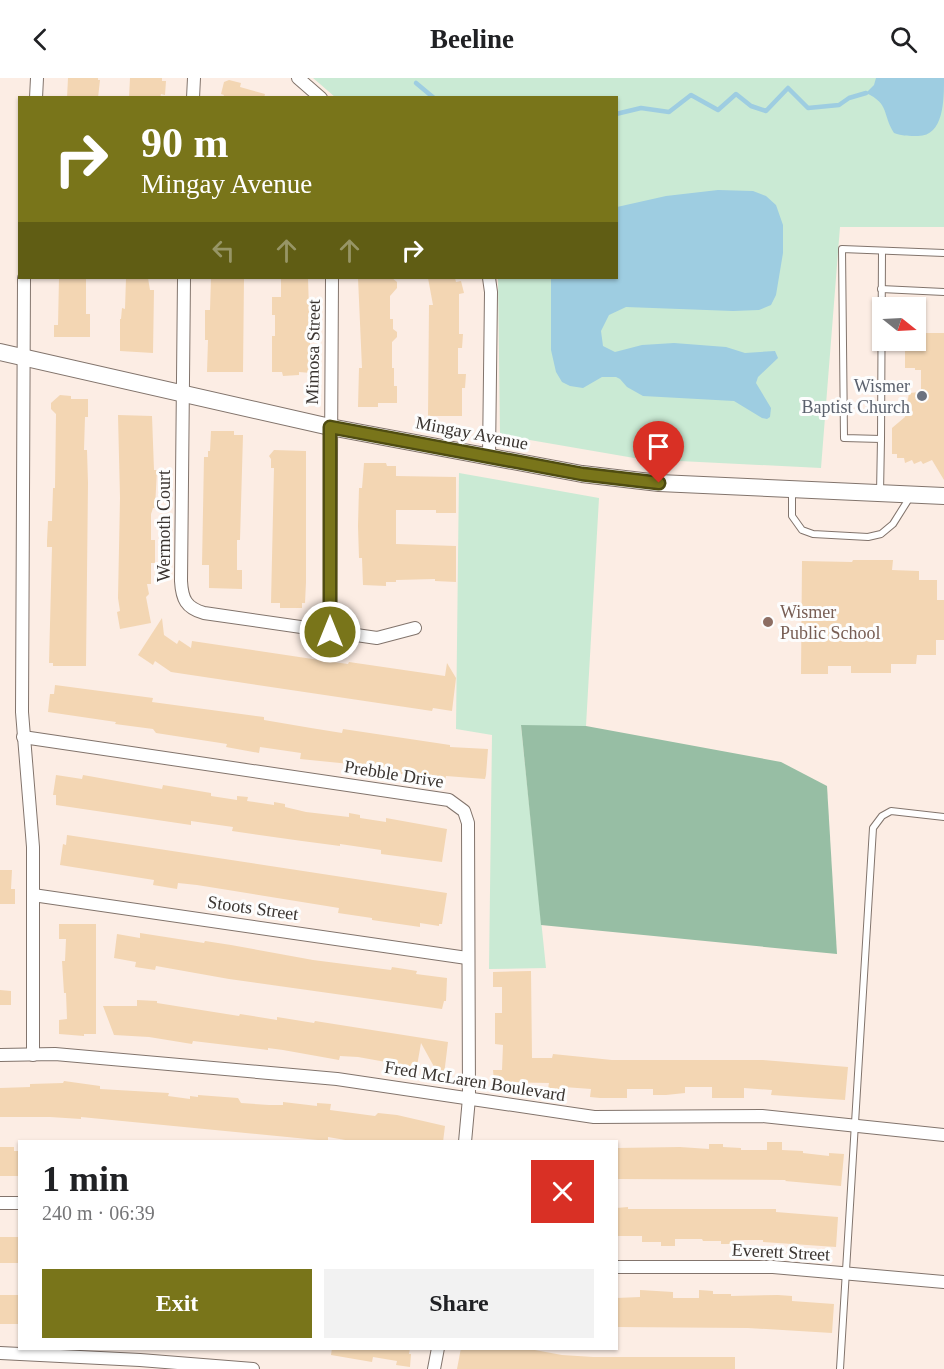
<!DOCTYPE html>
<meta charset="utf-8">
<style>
:root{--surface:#fff;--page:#f2f2f2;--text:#202124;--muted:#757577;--accent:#79751a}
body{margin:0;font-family:"Times New Roman",serif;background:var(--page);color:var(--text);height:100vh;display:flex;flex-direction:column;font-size:22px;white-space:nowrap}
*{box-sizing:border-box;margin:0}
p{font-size:20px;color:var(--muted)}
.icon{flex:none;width:33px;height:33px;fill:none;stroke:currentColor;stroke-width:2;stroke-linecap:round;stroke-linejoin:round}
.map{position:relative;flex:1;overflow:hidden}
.details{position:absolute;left:18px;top:1062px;width:600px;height:210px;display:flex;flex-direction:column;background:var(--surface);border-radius:0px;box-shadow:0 2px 4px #0004}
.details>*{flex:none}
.top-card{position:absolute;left:18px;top:18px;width:600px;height:183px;border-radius:0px;box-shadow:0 2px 4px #0004;background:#79751a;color:#fff;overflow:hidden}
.needle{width:39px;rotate:108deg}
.fabs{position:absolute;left:872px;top:219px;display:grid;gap:12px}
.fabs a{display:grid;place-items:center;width:54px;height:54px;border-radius:0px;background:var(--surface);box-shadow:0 2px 4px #0004;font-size:30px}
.pin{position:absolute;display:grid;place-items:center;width:51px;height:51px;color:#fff;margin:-62px -26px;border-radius:50% 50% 50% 0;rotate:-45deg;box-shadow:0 0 6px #0007}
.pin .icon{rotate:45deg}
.me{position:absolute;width:66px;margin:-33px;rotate:0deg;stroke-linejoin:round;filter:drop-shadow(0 0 4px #0008)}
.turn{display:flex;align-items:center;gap:21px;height:126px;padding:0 24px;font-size:27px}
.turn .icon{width:78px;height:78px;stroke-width:2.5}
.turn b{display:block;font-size:42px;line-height:51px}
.lanes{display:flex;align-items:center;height:57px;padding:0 24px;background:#0003;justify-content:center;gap:30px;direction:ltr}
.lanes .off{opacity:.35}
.round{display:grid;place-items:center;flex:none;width:63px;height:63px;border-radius:0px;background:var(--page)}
.head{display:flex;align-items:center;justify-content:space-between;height:102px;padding:0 24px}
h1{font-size:36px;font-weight:700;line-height:45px}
.button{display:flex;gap:12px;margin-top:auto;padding:12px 24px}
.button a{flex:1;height:69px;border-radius:0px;background:var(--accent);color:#fff;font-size:24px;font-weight:700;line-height:69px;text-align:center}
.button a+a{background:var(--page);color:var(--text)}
header{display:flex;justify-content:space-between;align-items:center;height:78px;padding:0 24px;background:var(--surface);font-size:27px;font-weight:700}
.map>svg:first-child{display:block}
.green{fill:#caead4}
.forest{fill:#97bea4}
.water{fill:#9ecde1}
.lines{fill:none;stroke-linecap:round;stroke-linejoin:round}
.stream{stroke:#9ecde1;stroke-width:4.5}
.building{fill:#f3d6b3}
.lane-casing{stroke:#82746c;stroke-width:8}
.street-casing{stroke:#82746c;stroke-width:14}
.secondary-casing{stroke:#82746c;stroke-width:18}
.lane{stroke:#fff;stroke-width:6}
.street{stroke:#fff;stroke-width:12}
.secondary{stroke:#fff;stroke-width:16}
.route-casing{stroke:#4f4c11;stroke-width:15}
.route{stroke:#79751a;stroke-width:10}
.worship-dot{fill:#6b7280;stroke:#fdfdfd;stroke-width:2}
.education-dot{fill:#8d6e63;stroke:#fdfdfd;stroke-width:2}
.labels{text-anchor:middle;stroke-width:6;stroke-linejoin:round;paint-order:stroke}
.street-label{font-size:18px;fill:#3a3430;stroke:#fdfdfd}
.worship-label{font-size:18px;fill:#5b616d;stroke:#fdfdfd;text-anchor:end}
.education-label{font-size:18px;fill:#785e54;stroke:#fdfdfd;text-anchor:start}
</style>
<header><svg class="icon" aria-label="back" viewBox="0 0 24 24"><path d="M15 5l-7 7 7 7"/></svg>Beeline<svg class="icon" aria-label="search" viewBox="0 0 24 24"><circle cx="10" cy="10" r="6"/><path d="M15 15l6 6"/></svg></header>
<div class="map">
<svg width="944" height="1291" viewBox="0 0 944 1291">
<rect width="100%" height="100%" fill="#fcede4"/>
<g class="green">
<path d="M313,0H944V149H840L821,390L640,381L507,358L500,355L498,200H616V20L335,19Z"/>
<path d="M459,395L599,420L586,648H521L546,890L489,891L492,657L456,651Z"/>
</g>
<path class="forest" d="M521,647L586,648L781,684L827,708L837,876L541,847Z"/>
<g class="water">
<path d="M876,0H944C944,22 944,58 918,58C909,58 902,58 894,55C882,36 890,26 866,15L874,7Z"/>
<path d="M718,112L753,113L766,118L776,127L783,147V175L776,217L771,227L759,232L733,233L626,229L609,237L601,253L603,268L615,274L642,267L674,265L726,269L745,275L775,273L778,280L758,299L756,305L771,330L770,339L767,341L762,340L734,323L643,318L627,309L620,301L616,299H602L583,310L570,308L562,304L556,294L551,272V200H616L617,129L666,118Z"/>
</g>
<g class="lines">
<g class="stream">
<path d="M416,5L434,20"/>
<path d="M616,36L641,30L669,34L691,17L718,32L736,16L751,28L766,33L788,10L808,30L839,27L849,20L866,15"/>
</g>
</g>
<g class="building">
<path d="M68,0H98V2H100L98,20H67Z"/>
<path d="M130,0H162V3H166L165,17L161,16L160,20H129Z"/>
<path d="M229,2L241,5L240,9L265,16L264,20H223L224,17L221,16L224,4Z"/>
<path d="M59,200H86V236H90V259H54V247H58Z"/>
<path d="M126,200H148L150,212H154L153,275L120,273V241H121L122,230L125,231Z"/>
<path d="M211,200H244L243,294H207L208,262H205V232H210Z"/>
<path d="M281,200H308L311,295L299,294V297L283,298L282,294H272V258H275V237H272V219H281Z"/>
<path d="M358,200H392L397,204V210L390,218V241H393V251L397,254V259L392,264V290H394V308H397V325H378V329H358L359,290H362Z"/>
<path d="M428,200H455L456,204L461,203L464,215L459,216V256H463L462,270H458V296H466L465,310H462V338H428L429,227H433Z"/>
<path d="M916,255H944V402L932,382L923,386L921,383L914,386L912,382L905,385L904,380H897V376H892V350L905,339L909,315L921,314V292H915V290H905V264H916Z"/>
<path d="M60,317L71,318V321H88V339H85L84,372H87L88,405L86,588H53V585H49L52,469H47V463L48,443H52L53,410H55L56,336L51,331V325Z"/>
<path d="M118,337L152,338L154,392H157L155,430H153L151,436V462H155V485H151V506H147L149,516L146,519L151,545L120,551L117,534L120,533L118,520L120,420Z"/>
<path d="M211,353H234V357H243L240,462H237V492H242V511L209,510V487H202L204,379H208V373H210Z"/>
<path d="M274,372L306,373V504L305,525H302V530H280V525H271L274,390H271V381L269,378Z"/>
<path d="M364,385H386L387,388H396V398L456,399V435H436V432H396V466L456,468V504L435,503V501L396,502V504H386V508L363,507L362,480H359L358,448L359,410H362Z"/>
<path d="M853,482H893L892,492L919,493V502H937V522H944V562H936V577H917L916,586H891V595H851V588H828V596H801L802,483L852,484Z"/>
<path d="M162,540L164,557L177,566L179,562L191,570L192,563L326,583L348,586L349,584L445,598L447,585L456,600L452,633L433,630L432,633L171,594L155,583L153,587L138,577Z"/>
<path d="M55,607L153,620L152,624L264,639V642L311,650L342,655L343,651L450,667V669L488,671L486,697L485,701L446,698L445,702L408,697L375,692L360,687L300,681L301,675L260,669L259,675L226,669L227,666L156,655L153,651L115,646L116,644L48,634L50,616H54Z"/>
<path d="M56,697L82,701L83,697L162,711L163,707L211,715V718L237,722V718L248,719L247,723L274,727V724L285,726V729L306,734L349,739V735L360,737V740L386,744V740L447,751L442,784L381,776V772L340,766V768L302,763L232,753L233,749L191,743V747L56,727V717H53Z"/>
<path d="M67,757L447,815L442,846H439V848L420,845V849L372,842V840L338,835L339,830L197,807L178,805L177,811L153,807L154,802L60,787L63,766L66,767Z"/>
<path d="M0,792H12L11,811H15V826H0Z"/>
<path d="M59,846H96V956H84V958L59,956V942L67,941L66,915H64L62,883H65L66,861H59Z"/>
<path d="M140,855L204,865L205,863L231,867L313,882L391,892L392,889L417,893L416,896L447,900L446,923H444L442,931L229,901L156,888L155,892L135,889L136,884L114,880L117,856L140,860Z"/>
<path d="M531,893L532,980H552L553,976L612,982H763L848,989L845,1022L771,1017L772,1012L744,1010V1020H712V1009H685V1015L666,1017H653V1011H627V1020H600L590,1019L591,1011L564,1009L563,1013L548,1011L549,1005L494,1004L493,992H502L503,967L495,966V935H502V909H493V894Z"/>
<path d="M0,912L11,913V927H0Z"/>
<path d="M137,922L157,923V925L239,938L240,936L277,942V939L314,945L315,943L448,964L443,1005L421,965L417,988L414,989L358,979L340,978L339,982L283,972L268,970V972L193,963L192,966L149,959L114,957L103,928H137Z"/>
<path d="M64,1003L100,1008V1011L169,1015L168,1018L190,1021V1018L198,1019V1017L238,1020L241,1025L269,1027H283V1024L317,1028V1025L331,1026L330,1032L375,1038L378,1035L397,1037L445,1048L443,1064H357L328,1059V1063L81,1039V1041L50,1039H0V1010L30,1009V1006L63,1005Z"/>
<path d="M767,1064H782V1072L803,1073V1075L829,1078V1075L844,1076L841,1108L785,1103L786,1102L616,1101V1070L680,1069L709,1071V1066H723V1069L741,1070V1072H767Z"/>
<path d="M0,1069H14V1073H20V1098H0Z"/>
<path d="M628,1129V1131H776V1134L838,1139L836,1169L763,1164V1162H734V1166H721V1163H703L702,1161H675V1168H661V1164H642V1158H616V1130Z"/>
<rect x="0" y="1159" width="20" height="26"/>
<path d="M640,1212L673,1214V1220H699V1212L713,1213V1216H731V1218L778,1217L792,1218V1223L834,1226L832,1255L748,1250L616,1249V1220L640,1219Z"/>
<rect x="0" y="1217" width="20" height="29"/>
<path d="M332,1270H410L409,1276H411L410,1289L396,1287L397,1283L373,1279L372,1284L331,1277Z"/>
<path d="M461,1270H524L562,1277L593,1279H735V1291H457Z"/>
</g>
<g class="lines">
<g class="lane-casing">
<g id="lane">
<path d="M881,211L944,214"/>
<path d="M881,361L882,173"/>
<path d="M792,411V438L802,452L813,456L868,459L881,456L893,446L910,419"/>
<path d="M880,415L881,361L844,360L842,171L944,175"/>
<path d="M840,1291L873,750L882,738L891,733L944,739"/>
</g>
</g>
<g class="street-casing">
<g id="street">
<path d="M298,0L321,20"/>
<path d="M36,20L37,0"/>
<path d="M193,20L194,0"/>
<path d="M24,200L22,634L33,769V977"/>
<path d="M184,200L181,503C182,521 186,530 204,535L377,560L415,550"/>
<path d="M489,378L491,214L489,200"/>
<path d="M330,554L332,200"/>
<path d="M23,659L449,722L464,733L468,745L469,1020L465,1064"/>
<path d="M33,817L467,880"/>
<path d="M0,977L55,976L337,1001L594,1039L762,1038L944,1057"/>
<path d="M0,1125H20"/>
<path d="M616,1189H773L944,1204"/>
<path d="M0,1275L140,1282L253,1291"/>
<path d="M434,1291L438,1270"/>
</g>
</g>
<g class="secondary-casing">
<path id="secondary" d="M0,274L330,349L582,396L659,405L944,418"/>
</g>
<use href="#lane" class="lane"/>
<use href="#street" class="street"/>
<use href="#secondary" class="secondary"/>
</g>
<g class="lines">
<g class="route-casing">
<path id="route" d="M330,554V349L582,396L659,405"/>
</g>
<use href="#route" class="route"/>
</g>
<circle class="worship-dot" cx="922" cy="318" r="6"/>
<circle class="education-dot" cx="768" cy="544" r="6"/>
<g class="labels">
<g class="street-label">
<text transform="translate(313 274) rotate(-89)" y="6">Mimosa Street</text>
<text transform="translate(472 355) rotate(11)" y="6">Mingay Avenue</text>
<text transform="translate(164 448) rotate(-90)" y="6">Wermoth Court</text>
<text transform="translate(394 696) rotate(9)" y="6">Prebble Drive</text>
<text transform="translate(253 830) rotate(8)" y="6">Stoots Street</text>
<text transform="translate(475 1003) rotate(9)" y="6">Fred McLaren Boulevard</text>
<text transform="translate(781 1174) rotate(3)" y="6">Everett Street</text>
</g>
<g class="worship-label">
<text x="910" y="314">Wismer<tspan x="910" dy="21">Baptist Church</tspan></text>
</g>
<g class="education-label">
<text x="780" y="540">Wismer<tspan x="780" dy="21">Public School</tspan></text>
</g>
</g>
</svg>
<div class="fabs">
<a><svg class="needle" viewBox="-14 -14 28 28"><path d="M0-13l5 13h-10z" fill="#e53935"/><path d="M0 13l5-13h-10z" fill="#757577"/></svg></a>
</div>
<div class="pin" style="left:659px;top:405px;background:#d93025"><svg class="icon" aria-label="arrive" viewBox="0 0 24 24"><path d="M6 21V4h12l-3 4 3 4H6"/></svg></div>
<svg class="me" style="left:330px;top:554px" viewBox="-20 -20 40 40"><circle r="17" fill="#79751a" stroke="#fff" stroke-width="3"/><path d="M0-11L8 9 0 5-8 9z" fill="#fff"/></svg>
<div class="top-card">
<div class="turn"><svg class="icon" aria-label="right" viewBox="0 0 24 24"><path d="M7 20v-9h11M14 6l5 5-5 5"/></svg><div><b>90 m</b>Mingay Avenue</div></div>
<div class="lanes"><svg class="icon off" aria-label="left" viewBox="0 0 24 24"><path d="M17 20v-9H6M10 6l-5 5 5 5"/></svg><svg class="icon off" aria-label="ahead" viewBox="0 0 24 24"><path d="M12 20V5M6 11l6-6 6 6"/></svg><svg class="icon off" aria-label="ahead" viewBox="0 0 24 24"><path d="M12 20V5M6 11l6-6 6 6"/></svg><svg class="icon" aria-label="right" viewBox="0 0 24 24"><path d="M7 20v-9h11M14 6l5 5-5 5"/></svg></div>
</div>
<section class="details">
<div class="head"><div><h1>1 min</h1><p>240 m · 06:39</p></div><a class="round" style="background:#d93025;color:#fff"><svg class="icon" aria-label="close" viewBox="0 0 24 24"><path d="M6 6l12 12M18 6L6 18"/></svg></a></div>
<div class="button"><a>Exit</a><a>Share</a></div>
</section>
</div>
